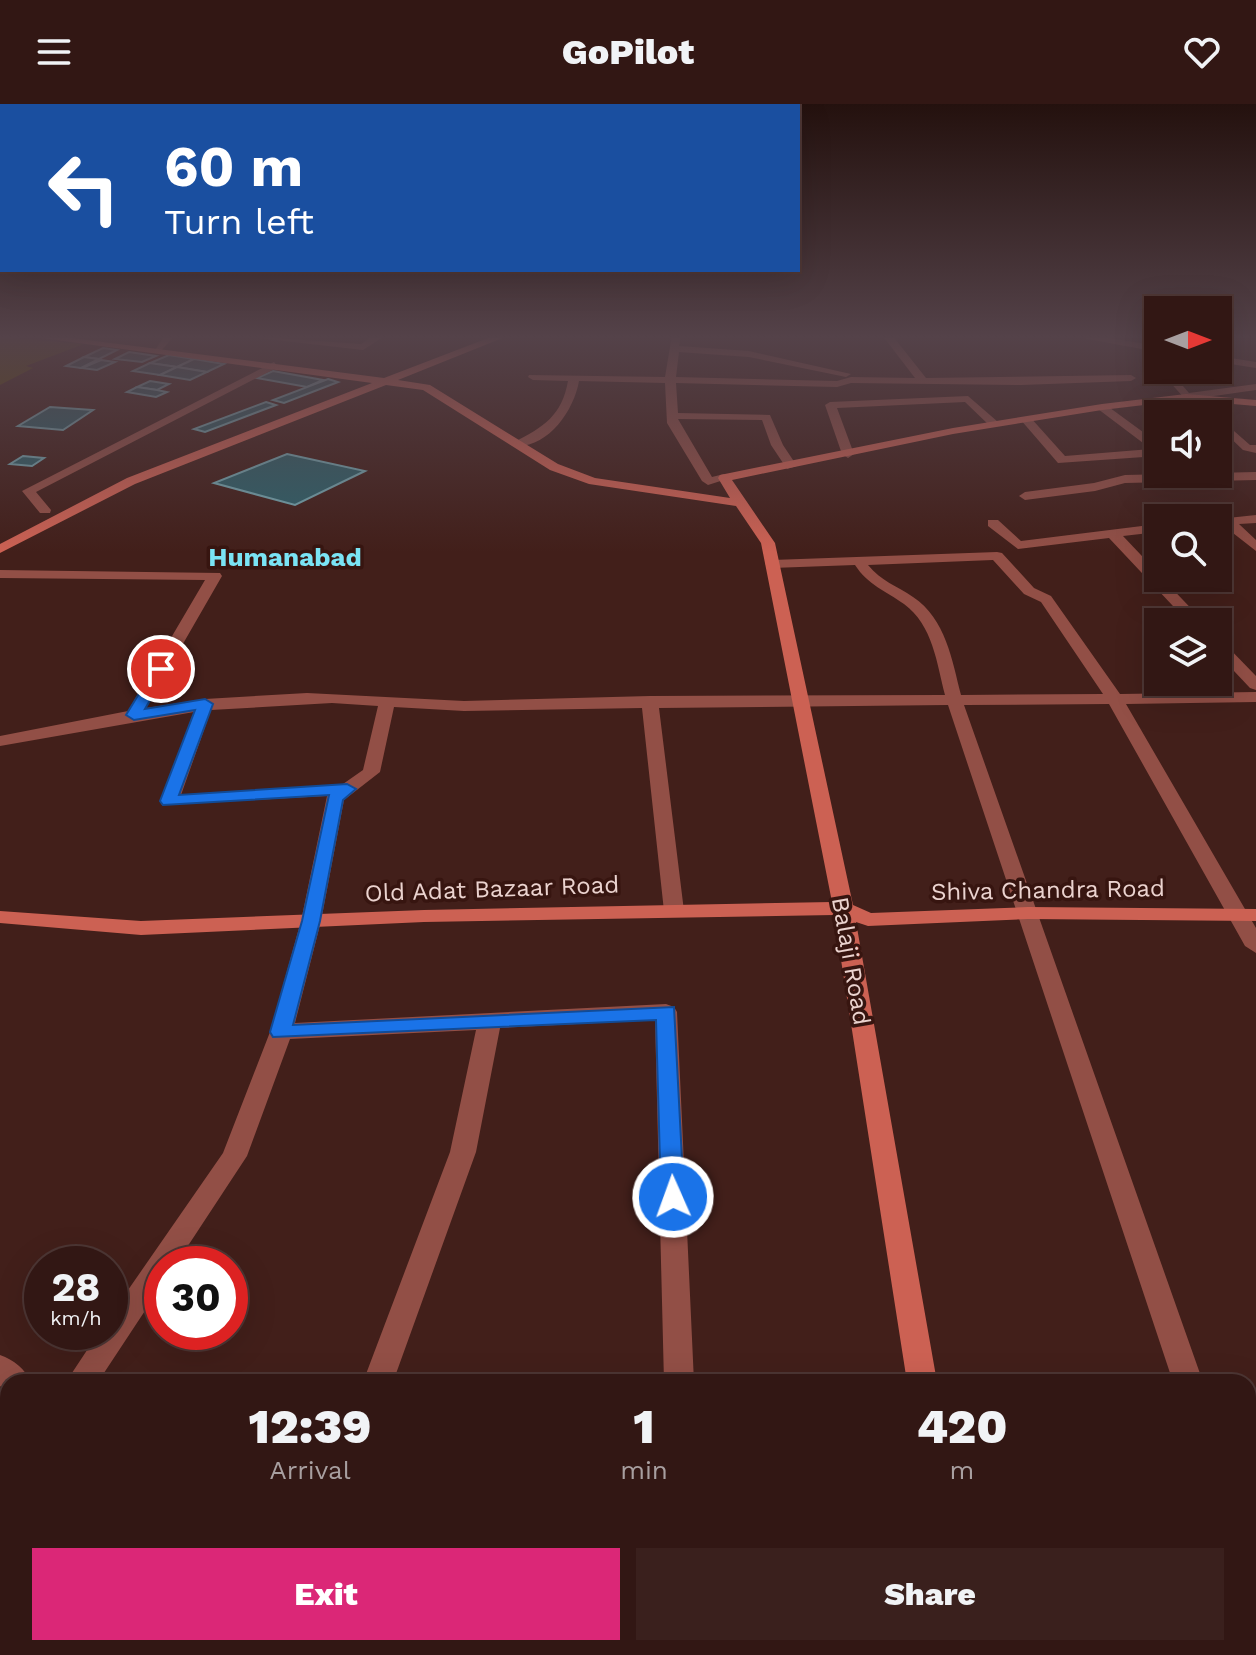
<!DOCTYPE html>
<style>
:root{--surface:#321714;--page:#3a201d;--text:#f1f3f6;--muted:#a89fa0;--line:#4d3634;--accent:#db2777}
body{margin:0;font-family:"Work Sans",sans-serif;background:var(--page);color:var(--text);height:100vh;display:flex;flex-direction:column;font-size:30px;white-space:nowrap}
*{box-sizing:border-box;margin:0}
p{font-size:26px;color:var(--muted)}
.icon{flex:none;width:44px;height:44px;fill:none;stroke:currentColor;stroke-width:2;stroke-linecap:round;stroke-linejoin:round}
.map{position:relative;flex:1;overflow:hidden}
.sheet{position:absolute;left:0px;top:1270px;width:1256px;height:282px;display:flex;flex-direction:column;background:var(--surface);border-radius:24px 24px 0 0;box-shadow:0 8px 32px #0002,0 0 0 2px var(--line)}
.sheet>*{flex:none}
.banner{position:absolute;left:0px;top:0px;width:800px;height:168px;box-shadow:0 8px 32px #0002,0 0 0 2px var(--line);background:#1a4fa0;color:#fff;overflow:hidden}
.needle{width:52px;rotate:90deg}
.fabs{position:absolute;left:1144px;top:192px;display:grid;gap:16px}
.fabs a{display:grid;place-items:center;width:88px;height:88px;border-radius:0px;background:var(--surface);box-shadow:0 8px 32px #0002,0 0 0 2px var(--line);font-size:40px}
.speed{position:absolute;left:24px;top:1142px;display:flex;gap:16px;font-size:40px;font-weight:700;text-align:center}
.speed>*{display:grid;place-content:center;width:104px;height:104px;border-radius:50%;background:var(--surface);box-shadow:0 8px 32px #0002,0 0 0 2px var(--line);line-height:1}
.speed small{font-size:20px;font-weight:400}
.speed .limit{border:12px solid #d22;background:#fff;color:#111}
.pin{position:absolute;display:grid;place-items:center;width:68px;height:68px;color:#fff;margin:-34px;border:4px solid #fff;border-radius:50%;box-shadow:0 2px 8px #0007}
.me{position:absolute;width:88px;margin:-44px;rotate:358deg;stroke-linejoin:round;filter:drop-shadow(0 0 6px #0008)}
.turn{display:flex;align-items:center;gap:28px;height:168px;padding:0 32px;font-size:36px}
.turn .icon{width:104px;height:104px;stroke-width:2.5}
.turn b{display:block;font-size:56px;line-height:68px}
.eta{display:flex;justify-content:space-evenly;align-items:center;height:136px;text-align:center}
.eta b{font-size:48px;font-weight:800;line-height:56px}
.primary-button{display:flex;gap:16px;margin-top:auto;padding:16px 32px}
.primary-button a{flex:1;height:92px;border-radius:0px;background:var(--accent);color:#fff;font-size:32px;font-weight:800;line-height:92px;text-align:center}
.primary-button a+a{background:var(--page);color:var(--text)}
header{display:flex;justify-content:space-between;align-items:center;height:104px;padding:0 32px;background:var(--surface);font-size:36px;font-weight:800}
.map>svg:first-child{display:block}
.green{fill:#594506}
.building{fill:#2e5f68;stroke:#72a5ae;stroke-width:2}
.lines{fill:none;stroke-linecap:round;stroke-linejoin:round}
.street{fill:#924f46;fill-rule:evenodd}
.secondary{fill:#cc6153;fill-rule:evenodd}
.route{fill:#1a73e8;stroke:#114b97;stroke-width:2}
.labels{text-anchor:middle;stroke-width:7;stroke-linejoin:round;paint-order:stroke}
.street-label{font-size:24px;fill:#ebd3cf;stroke:#371510}
.far-district-label{font-size:26px;font-weight:bold;fill:#7ae3f4;stroke:#371510}
</style>
<header><svg class="icon" aria-label="menu" viewBox="0 0 24 24"><path d="M4 6h16M4 12h16M4 18h16"/></svg>GoPilot<svg class="icon" aria-label="heart" viewBox="0 0 24 24"><path d="M12 20l-8-8c-3-5 5-10 8-4 3-6 11-1 8 4z"/></svg></header>
<div class="map">
<svg width="1256" height="1551" viewBox="0 0 1256 1551">
<rect width="100%" height="100%" fill="#421f1a"/>
<path class="green" d="M0,233L84,240L26,262L33,264L0,281Z"/>
<g class="building">
<path d="M103,244L117,246L99,255L84,253Z"/>
<path d="M129,248L156,252L142,258L115,255Z"/>
<path d="M169,251L194,255L177,263L150,259Z"/>
<path d="M84,253L99,255L81,264L66,262Z"/>
<path d="M194,255L224,260L207,268L177,263Z"/>
<path d="M101,256L115,258L97,266L82,264Z"/>
<path d="M150,259L177,263L160,271L133,267Z"/>
<path d="M177,263L207,268L190,276L160,271Z"/>
<path d="M273,267L323,276L307,283L257,274Z"/>
<path d="M328,275L338,278L284,299L273,296Z"/>
<path d="M150,277L169,280L157,286L137,283Z"/>
<path d="M137,283L157,286L167,288L156,293L127,288Z"/>
<path d="M266,298L276,301L205,328L194,325Z"/>
<path d="M50,303L93,306L63,326L18,322Z"/>
<path d="M287,350L365,367L295,401L214,379Z"/>
<path d="M23,352L44,354L32,362L10,360Z"/>
</g>
<g class="lines">
<g class="street">
<path d="M165,231H175L160,248H154Z"/>
<path d="M232,231L361,240L374,231H386L363,246Z"/>
<path d="M672,231L681,232L679,242L749,247L851,270L846,273L749,253L679,248L676,273L837,277L851,273L915,274L882,231H892L926,274L1131,271L1136,274L1131,277L1021,281L851,279L837,283L676,279L678,309L770,311L783,341L797,362L787,365L771,341L762,316L678,315L712,373L724,370L730,374L708,381L702,377L667,319L665,279L579,277C574,307 547,345 514,342V338C544,323 562,311 568,277L533,276L528,273L529,271L665,273Z"/>
<path d="M1066,231H1090L1158,242V248Z"/>
<path d="M1218,252L1256,258V264L1218,258Z"/>
<path d="M274,258L278,263L36,388L51,406L50,409H40L22,387Z"/>
<path d="M1159,266H1169L1189,289L1256,280V286L1186,296Z"/>
<path d="M968,292L998,318V322H990L965,298L837,304L854,350L848,354L842,350L825,301L830,298Z"/>
<path d="M1098,301H1106L1158,339V352L1058,359L1020,315L1030,313L1065,352L1151,345L1098,305Z"/>
<path d="M1218,313L1250,341H1256V349L1243,346L1218,322Z"/>
<path d="M1256,368V376L1125,379L1095,387L1025,396L1019,392L1025,388L1094,379L1125,371Z"/>
<path d="M1256,411V419L1239,420L1256,436V447L1224,422L1218,421V415Z"/>
<path d="M988,416H998L1021,437L1158,420V428L1123,432L1158,469V474H1162L1204,518H1188L1109,434L1018,445L988,422Z"/>
<path d="M997,448L1002,449L1034,484L1051,492L1120,590L1256,588V598L1126,600L1256,824V849L1245,842L1109,600L964,601L1203,1278H1173L948,601L659,604L684,807L674,813L664,807L642,604L464,607L394,603L380,668L344,696L321,817L295,919L666,900L674,903L677,908L694,1278H664L655,916L500,924L476,1048L393,1278H363L450,1048L476,926L290,935L247,1052L176,1160H162V1181L98,1278H66L99,1228H110V1212L223,1049L270,928L301,817L327,692L162,701L160,697L194,608L0,642V632L128,607L205,476L0,474V466L220,469L222,472L146,604L205,595L307,589L464,597L650,592L945,591C937,560 933,521 904,500C886,487 868,481 855,461L772,464L765,460L772,456ZM993,456L1024,490L1041,498L1103,590L961,591C952,556 946,515 913,493C897,482 881,477 868,461ZM332,599L378,602L363,666L343,680L181,691L211,606Z"/>
<path d="M1218,536L1223,538L1256,572V586L1250,584L1218,550Z"/>
<path d="M0,1251C14,1256 25,1265 31,1278H8V1288L0,1282Z"/>
<path d="M1248,1461L1256,1465V1522L1248,1519Z"/>
<path d="M79,1544H114L111,1551H77Z"/>
<path d="M427,1544H482L484,1551H430Z"/>
<rect x="671" y="1544" width="34" height="7"/>
</g>
<g class="secondary">
<path d="M20,231H48L384,274L496,231H510L398,276L430,281L558,360L595,374L730,394L718,374L720,371L953,324L1102,300L1186,290L1256,296V302L1186,296L1102,306L953,330L732,376L775,439L853,801L871,809L1028,803L1256,805V817L1028,815L868,822L856,818L937,1278H907L834,811L424,818L141,831L0,819V807L141,817L424,806L832,798L761,439L736,402L589,380L550,366L423,286L386,281L135,380L0,449V440L127,374L372,279Z"/>
<path d="M945,1544H979L980,1551H946Z"/>
</g>
</g>
<linearGradient id="sky" x2="0" y2="1"><stop stop-color="#24110e"/><stop offset="0.52" stop-color="#544249"/><stop offset="1" stop-color="#544249" stop-opacity="0"/></linearGradient>
<rect width="1256" height="448" fill="url(#sky)"/>
<path class="route" d="M161,560L168,565L145,605L205,595L213,600L179,691L347,680L356,685L343,696L320,817L293,921L674,903L684,1093L681,1100H664L661,1093L656,916L273,933L270,928L302,817L329,691L163,701L160,697L195,606L134,616L126,611L154,565Z"/>
<g class="labels">
<g class="street-label">
<text transform="translate(492 785) rotate(-2)" y="8">Old Adat Bazaar Road</text>
<text transform="translate(1048 786) rotate(-1)" y="8">Shiva Chandra Road</text>
<text transform="translate(851 857) rotate(80)" y="8">Balaji Road</text>
</g>
<g class="far-district-label">
<text x="285" y="462">Humanabad</text>
</g>
</g>
</svg>
<div class="fabs">
<a><svg class="needle" viewBox="-14 -14 28 28"><path d="M0-13l5 13h-10z" fill="#e53935"/><path d="M0 13l5-13h-10z" fill="#a89fa0"/></svg></a>
<a><svg class="icon" aria-label="sound" viewBox="0 0 24 24"><path d="M4 9h4l5-4v14l-5-4H4zM17 9q2 3 0 6"/></svg></a>
<a><svg class="icon" aria-label="search" viewBox="0 0 24 24"><circle cx="10" cy="10" r="6"/><path d="M15 15l6 6"/></svg></a>
<a><svg class="icon" aria-label="layers" viewBox="0 0 24 24"><path d="M12 4l9 5-9 5-9-5zM3 14l9 5 9-5"/></svg></a>
</div>
<div class="speed"><div>28<small>km/h</small></div><div class="limit">30</div></div>
<div class="pin" style="left:161px;top:565px;background:#d93025"><svg class="icon" aria-label="arrive" viewBox="0 0 24 24"><path d="M6 21V4h12l-3 4 3 4H6"/></svg></div>
<svg class="me" style="left:673px;top:1093px" viewBox="-20 -20 40 40"><circle r="17" fill="#1a73e8" stroke="#fff" stroke-width="3"/><path d="M0-11L8 9 0 5-8 9z" fill="#fff"/></svg>
<div class="banner">
<div class="turn"><svg class="icon" aria-label="left" viewBox="0 0 24 24"><path d="M17 20v-9H6M10 6l-5 5 5 5"/></svg><div><b>60 m</b>Turn left</div></div>
</div>
<section class="sheet">
<div class="eta">
<div><b>12:39</b><p>Arrival</p></div>
<div><b>1</b><p>min</p></div>
<div><b>420</b><p>m</p></div>
</div>
<div class="primary-button"><a>Exit</a><a>Share</a></div>
</section>
</div>
